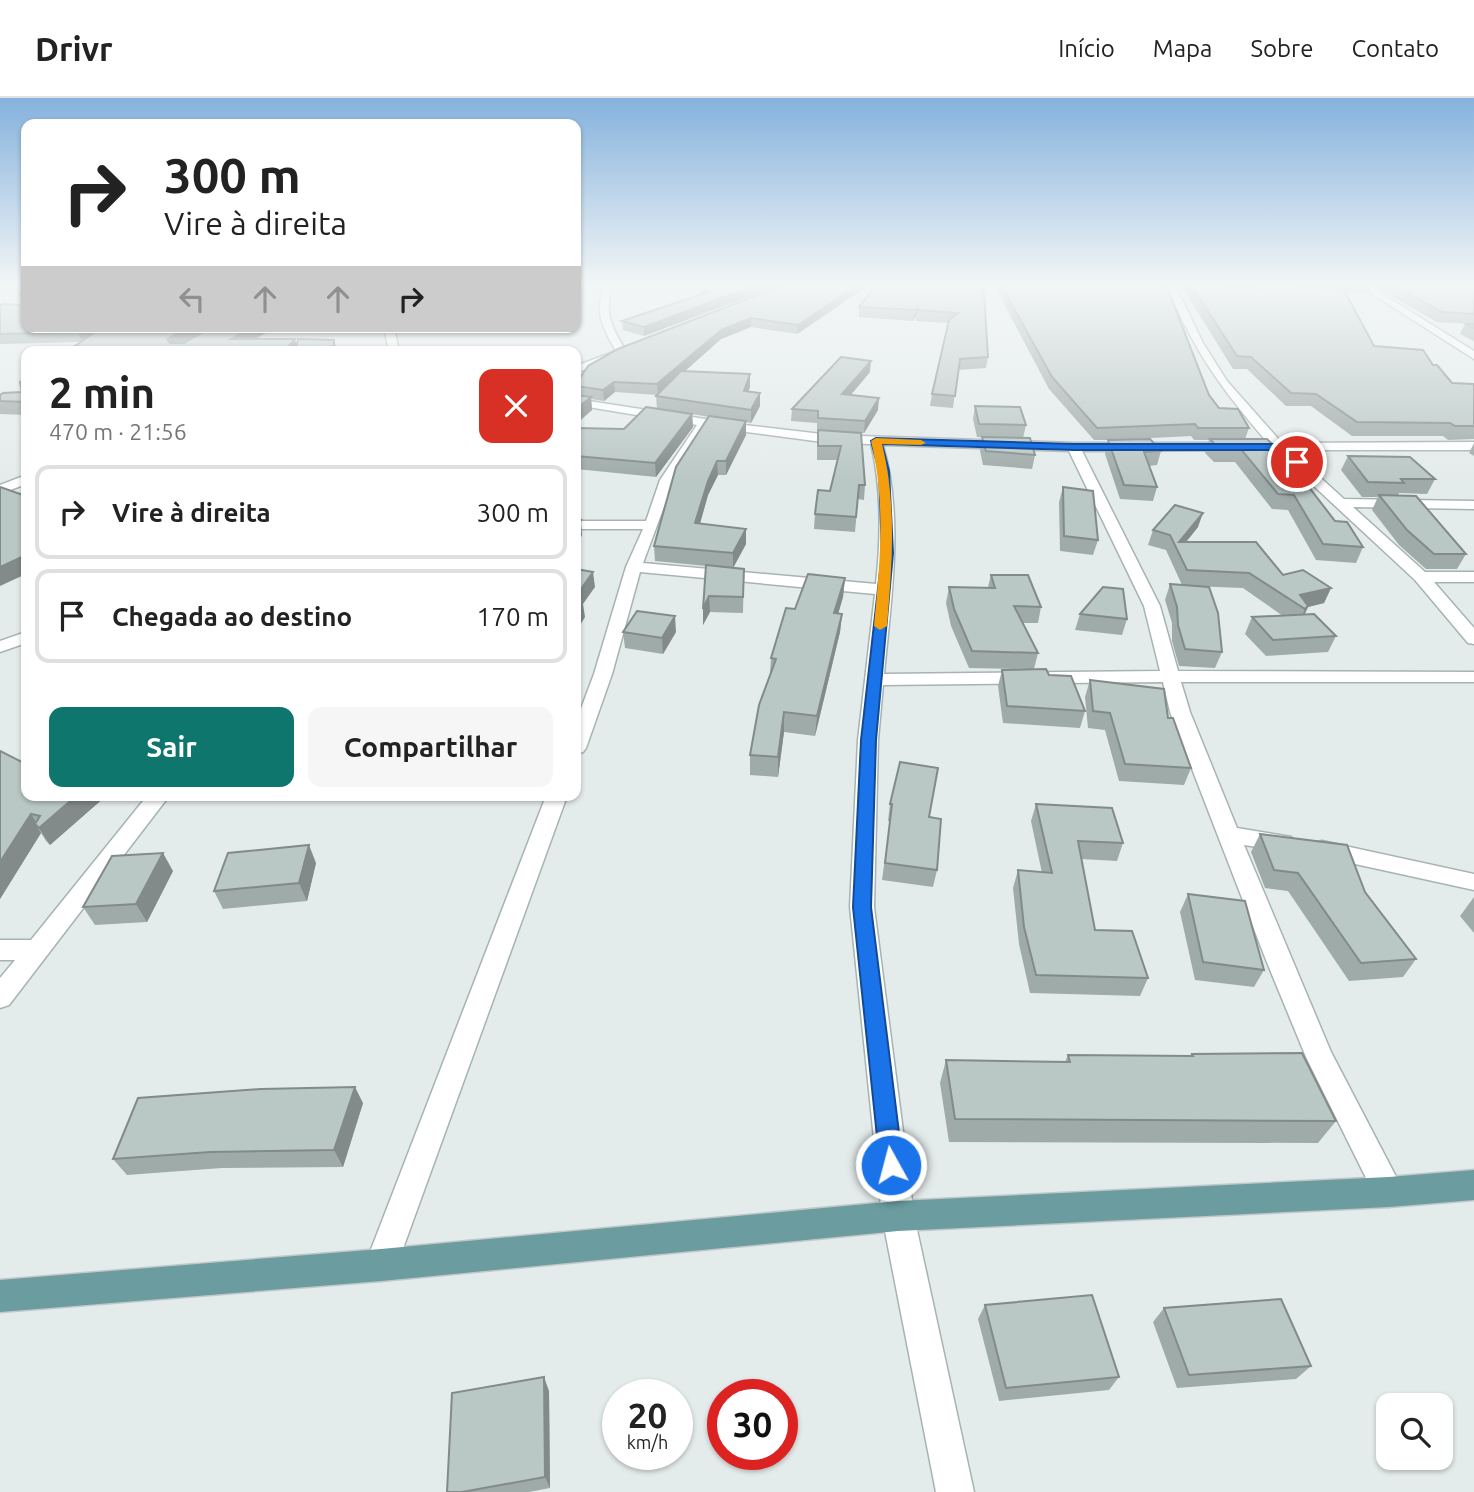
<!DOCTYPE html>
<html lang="pt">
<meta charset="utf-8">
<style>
:root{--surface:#fff;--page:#f6f6f6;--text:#222;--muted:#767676;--line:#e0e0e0;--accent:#0f766e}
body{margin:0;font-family:Ubuntu,sans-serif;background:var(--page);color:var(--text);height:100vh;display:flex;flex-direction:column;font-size:26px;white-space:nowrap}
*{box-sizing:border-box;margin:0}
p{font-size:23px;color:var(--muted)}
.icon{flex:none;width:38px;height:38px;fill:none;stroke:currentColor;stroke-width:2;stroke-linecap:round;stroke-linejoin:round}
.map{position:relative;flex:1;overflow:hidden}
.panel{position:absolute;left:21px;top:248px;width:560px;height:455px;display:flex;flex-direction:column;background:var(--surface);border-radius:14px;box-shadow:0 2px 5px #0004}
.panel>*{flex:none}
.guide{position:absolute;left:21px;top:21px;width:560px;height:214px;border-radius:14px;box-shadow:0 2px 5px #0004;background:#fff;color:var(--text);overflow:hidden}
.buttons{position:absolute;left:1376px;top:1295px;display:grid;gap:14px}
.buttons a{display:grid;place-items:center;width:77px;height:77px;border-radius:14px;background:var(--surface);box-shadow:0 2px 5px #0004;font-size:35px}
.speed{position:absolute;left:602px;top:1281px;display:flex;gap:14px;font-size:35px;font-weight:700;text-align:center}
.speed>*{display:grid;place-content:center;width:91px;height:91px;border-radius:50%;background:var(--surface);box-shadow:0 2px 5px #0004;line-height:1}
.speed small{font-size:18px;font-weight:400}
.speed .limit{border:10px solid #d22;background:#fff;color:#111}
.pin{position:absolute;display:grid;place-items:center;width:60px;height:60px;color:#fff;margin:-30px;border:4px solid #fff;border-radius:50%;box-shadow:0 2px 7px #0007}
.me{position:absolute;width:77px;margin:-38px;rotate:353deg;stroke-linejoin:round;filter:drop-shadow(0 0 5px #0008)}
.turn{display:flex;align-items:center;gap:24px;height:147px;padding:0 28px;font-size:32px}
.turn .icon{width:91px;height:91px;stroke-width:2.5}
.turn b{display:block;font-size:49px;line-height:60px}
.lanes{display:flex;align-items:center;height:66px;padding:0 28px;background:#0003;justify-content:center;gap:35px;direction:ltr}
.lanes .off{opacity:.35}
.round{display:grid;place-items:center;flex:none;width:74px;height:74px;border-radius:14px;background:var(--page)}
.head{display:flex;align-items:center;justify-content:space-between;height:119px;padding:0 28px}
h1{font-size:42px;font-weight:700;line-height:52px}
.action{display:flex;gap:14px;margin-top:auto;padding:14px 28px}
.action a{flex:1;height:80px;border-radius:14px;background:var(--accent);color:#fff;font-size:28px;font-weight:700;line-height:80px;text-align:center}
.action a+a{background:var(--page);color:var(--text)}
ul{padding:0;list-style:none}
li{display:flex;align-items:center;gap:21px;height:94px;margin:0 14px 10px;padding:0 14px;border:4px solid var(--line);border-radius:14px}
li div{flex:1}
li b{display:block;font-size:26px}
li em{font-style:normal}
header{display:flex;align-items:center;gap:42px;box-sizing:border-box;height:98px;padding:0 35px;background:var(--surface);border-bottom:2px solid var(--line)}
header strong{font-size:33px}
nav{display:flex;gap:38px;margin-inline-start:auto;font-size:24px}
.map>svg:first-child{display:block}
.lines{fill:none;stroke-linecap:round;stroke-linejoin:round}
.minor-casing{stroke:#a7b3b3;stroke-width:3}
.major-casing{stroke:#c2c8c9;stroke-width:3}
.minor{fill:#fff;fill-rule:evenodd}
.major{fill:#6b9c9f;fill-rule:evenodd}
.wall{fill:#9faba9}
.shaded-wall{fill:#828b8a}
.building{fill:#b9c7c5;stroke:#828b8a;stroke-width:2}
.route{fill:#1a73e8;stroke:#114b97;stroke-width:2}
.slow{fill:#f59e0b}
</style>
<header>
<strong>Drivr</strong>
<nav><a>Início</a><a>Mapa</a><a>Sobre</a><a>Contato</a></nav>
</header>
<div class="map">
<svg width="1474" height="1394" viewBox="0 0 1474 1394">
<rect width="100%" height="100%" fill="#e4eceb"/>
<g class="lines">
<g class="minor-casing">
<g id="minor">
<path d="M605,187H613C603,214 612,231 627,254L576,275V268L616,253C602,229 594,213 605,187Z"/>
<path d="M1167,187H1175L1203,245L1227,283L1282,345L1474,344V352H1290L1344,401L1474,403V411L1353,409L1425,474H1474V484H1434L1474,530V546L1468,545L1415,482L1275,352L1082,353L1160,508L1178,573L1474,574V584H1181L1190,614L1237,730L1291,739L1294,745L1291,751L1283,753L1244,747L1331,954L1404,1094L1400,1104L1389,1109L1378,1104L1306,959L1266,862L1170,614L1163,584L883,587L878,642L874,809L914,1118L974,1394H936L882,1118L850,809L858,642L875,496L640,474L612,576L586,650L583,654L576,656V624L594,576L626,469L643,431H576V423H646L660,382L697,327L576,307V301L744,327L830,337L1074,345H1268C1222,292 1193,252 1167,187ZM708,329L830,345L871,346C882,391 881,440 876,486L643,465L674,382ZM883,347L1069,353L1144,508L1160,573L884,576C891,501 904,421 883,347Z"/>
<path d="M1358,187H1368L1474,253V261Z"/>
<path d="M384,229H394L399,254H389Z"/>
<path d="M26,377V386L0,396V387Z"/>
<path d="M26,534V545L0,554V543Z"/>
<path d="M147,698H169L9,907L0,910V880L15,862H0V842H31Z"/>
<path d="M546,698H567L397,1167L392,1178L381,1183L370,1178L365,1167Z"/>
<path d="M1322,743L1474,776V792L1314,757L1311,751L1314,745Z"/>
</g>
</g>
<g class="major-casing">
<path id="major" d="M1474,1072V1102L1389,1109L898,1133L381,1183L0,1214V1182L381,1151L898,1103L1389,1079Z"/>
</g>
<use href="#minor" class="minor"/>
<use href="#major" class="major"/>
</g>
<g class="wall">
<path d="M695,187H779L644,238L623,232L622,223L700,197V190L705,188Z"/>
<path d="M783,187H869L797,236L751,229L721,241L685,273L750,276V289L748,294L760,308L751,325L746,324V337L726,377H718L708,397L700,425L746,446L733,470L744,471L743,515L710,514L703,527V511L706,468L655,463L654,448L709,319L692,316L693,329L656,379L576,371V330L624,331L657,311L656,298L658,297L615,294L604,303L591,301L592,312L576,326V286Z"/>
<path d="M981,187L988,259L986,270L958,272L953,310L930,308L932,296L948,225L916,223V219L913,223L859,219V209Z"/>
<path d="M994,187H1166L1209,297L1219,310L1249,330L1245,341L1363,449L1356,465L1316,462L1288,412L1272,411L1235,364H1214L1205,355L1209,342H1194L1191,338L1111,342L1161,353L1157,367L1149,368L1157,389L1153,403L1120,401L1105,356L1108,342H1094L1049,291Z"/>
<path d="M1181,187H1210L1262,191L1263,187L1311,189L1309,187H1371L1367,196L1345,195L1374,248L1433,267L1452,285L1474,286V341L1448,342L1443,338H1352L1311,308H1286L1247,271H1233Z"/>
<path d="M1372,187H1474V243L1460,236L1465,226H1468L1437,224Z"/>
<path d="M26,192V229L202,235L212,229H276L255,241L297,247L334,242L337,254H66L80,244L0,246V208L22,207L23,203L20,196Z"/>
<path d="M870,274L851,297L878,312L864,335H861L865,387L864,402L858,401L855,434L814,431L815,416L830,393L838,362H817V325L791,323L792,311Z"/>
<path d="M26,280V317L0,316V297L22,294Z"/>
<path d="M975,308L1026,327L1023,340L1035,357L1032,371L983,367L980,353L982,339H977L973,321Z"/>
<path d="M1474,345V358L1469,355Z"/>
<path d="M1348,358L1435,381L1427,396L1399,395L1398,398L1466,456L1457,471H1426L1399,447L1372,412L1378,399H1362L1341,372Z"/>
<path d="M1063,389L1098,442L1093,457L1060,453L1059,404Z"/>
<path d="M1198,429L1186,444L1283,477L1331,490L1324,505L1308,509L1305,516L1336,538L1328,554L1266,558L1245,536L1252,519L1283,518L1243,490L1191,488L1222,554L1215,570L1179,568L1172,543V525L1165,502L1170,486L1182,487L1166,452L1148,447L1153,432Z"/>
<path d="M991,477L1041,509L1038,525H1022L1038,555L1034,571L1049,577L1085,613L1080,630L1003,625L998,588L1002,572L1025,571L969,570L951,528L946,505L949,489H988Z"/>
<path d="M845,480L843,499L838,515L842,516L840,534L815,638L784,634L778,679L750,677V657L770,575L771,560L795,511Z"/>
<path d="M1080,516L1127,521L1122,537L1075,532Z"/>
<path d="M623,534H676L663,556L625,550Z"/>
<path d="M1090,582L1168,620L1191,670L1184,687L1119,683L1105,632L1088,630L1085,599Z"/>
<path d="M26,698H106L50,747L46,743L41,735L0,801Z"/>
<path d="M890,706L929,719L937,772L933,789L882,782L890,723H888Z"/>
<path d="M1036,706L1123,745L1117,763L1081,761L1095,832L1148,880L1140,898L1030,895L1019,846L1013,790L1018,772L1042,775L1031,723Z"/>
<path d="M1260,736L1365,794L1416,861L1403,879L1349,883L1288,793L1265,790L1251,754Z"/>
<path d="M316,765L307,803L223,811L214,793Z"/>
<path d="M173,773L147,824L95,827L83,809Z"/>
<path d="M1188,796L1264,872L1254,889L1195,882L1180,814Z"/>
<path d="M1474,799V835L1460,818Z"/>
<path d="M1192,956L1336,1023L1318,1045L949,1044L940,985L946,962L1065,964L1068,957L1191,958Z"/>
<path d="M363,1005L343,1069L222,1070L127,1077L113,1061Z"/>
<path d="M985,1207L1119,1279L1109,1292L999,1303L978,1221Z"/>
<path d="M1164,1210L1311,1268L1296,1281L1177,1290L1153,1224Z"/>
<path d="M549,1293L550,1390L529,1394H447Z"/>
</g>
<g class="shaded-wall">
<path d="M756,187H779L644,238V229Z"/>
<path d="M857,187H869L797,236L798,227Z"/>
<path d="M918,209L916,219L913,223L915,212Z"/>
<path d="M751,220V229L721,241L658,297L657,286L721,232Z"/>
<path d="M88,229H111L82,244L78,234Z"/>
<path d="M189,229H200L202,236L175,252L167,241Z"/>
<path d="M251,229H276L235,253L231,241Z"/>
<path d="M295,241L298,254H284Z"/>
<path d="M334,242L337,254H333Z"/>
<path d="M871,263L870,274L841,308L842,296Z"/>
<path d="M750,276V289L743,306L744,293Z"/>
<path d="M614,284L615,294L604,303L603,292Z"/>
<path d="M760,295V308L751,325V312Z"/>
<path d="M591,299L592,312L576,326V311Z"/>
<path d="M879,300L878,312L864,335L865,323Z"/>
<path d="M692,316L693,329L656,379L655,365Z"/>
<path d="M746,323V337L726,377V363Z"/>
<path d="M717,363L718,377L708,397L696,440L695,425L708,383Z"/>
<path d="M1203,415L1198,429L1178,454L1179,444Z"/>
<path d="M581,422L582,437L576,452V432Z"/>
<path d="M746,431V446L733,470V455Z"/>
<path d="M26,457V476L0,488V469Z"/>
<path d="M593,474L595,489L583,506L585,519L576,534V498Z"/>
<path d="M845,480L843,499L833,534L834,515Z"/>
<path d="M1331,490L1324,505L1308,509L1301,523L1298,527L1305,511L1300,497Z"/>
<path d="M709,498L710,514L703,527V511Z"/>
<path d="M842,516L840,534L815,638L817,618Z"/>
<path d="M675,518L676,534L663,556L662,540Z"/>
<path d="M784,614V634L778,679V659Z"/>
<path d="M76,698H106L50,747L39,730L35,726L41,735L0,801V764L31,716L39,729Z"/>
<path d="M309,747L316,765L307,803L299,785Z"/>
<path d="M163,755L173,773L147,824L136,806Z"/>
<path d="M355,989L363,1005L343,1069L334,1052Z"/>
<path d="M544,1279L549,1293L550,1390L545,1379Z"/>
</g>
<g class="building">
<path d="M709,187H756L644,229L622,223L708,194L700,190Z"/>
<path d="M783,187H857L798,227L751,220L721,232L657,286L614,284L603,292L576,288V286L588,268L618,251Z"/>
<path d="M876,187H981L984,195L988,259L960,261L955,298L932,296L949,222L958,215L917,212L918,209L915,212L859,209Z"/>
<path d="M1001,187H1166L1209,297L1219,310L1238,311L1249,330H1198L1195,326L1097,330L1052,279Z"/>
<path d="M1191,187H1210L1265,191L1264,187H1281L1344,192L1374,248L1423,252L1433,267H1437L1452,285L1474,286V328H1455L1450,325L1357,324L1316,296L1291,295L1251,259L1237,258Z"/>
<path d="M1393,187H1474V216L1442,214Z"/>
<path d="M26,192V229H88L78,234L0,236V208L3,206L22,207L25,199L20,196Z"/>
<path d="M1465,226H1474V230Z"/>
<path d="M103,229H189L167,241L170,245H184L212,229H251L231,241H295L284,254H201L203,252H140L138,254H66Z"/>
<path d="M298,241L334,242L333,254H295Z"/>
<path d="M841,259L871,263L842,296L879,300L865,323L818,320V313L792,311Z"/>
<path d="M681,273L750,276L744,293L760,295L751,312L656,298Z"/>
<path d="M26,280V304L0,303V297L3,295L22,294L20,284Z"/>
<path d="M576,297L591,299L576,311Z"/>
<path d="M975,308L1020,309L1026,327L979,326Z"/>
<path d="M646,309L692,316L655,365L576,358V330L624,331Z"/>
<path d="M709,318L746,323L726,363H717L708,383L695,425L746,431L733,455L654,448L676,369Z"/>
<path d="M818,332L861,335L865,387H859L856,419L815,416L818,392L830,393L841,348H818Z"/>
<path d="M982,339L1030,340L1035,357L986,353Z"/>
<path d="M1150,341L1161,353L1144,354L1157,389L1124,387L1108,342Z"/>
<path d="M1210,341H1267L1288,362L1335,423L1347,424L1363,449L1323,446L1294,397L1278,396L1240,350H1218Z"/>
<path d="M1348,358L1410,359L1435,381H1401L1404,385L1368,384Z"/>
<path d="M0,389L26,398V457L0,469Z"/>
<path d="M1063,389L1093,393L1098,442L1064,438Z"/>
<path d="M1379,397L1416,398L1466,456H1434L1407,432Z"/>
<path d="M1175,407L1203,415L1179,444H1256L1283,477L1303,472L1331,490L1300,497L1308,508L1305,511L1249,475L1187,472L1170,437L1153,432Z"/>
<path d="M576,422H581L576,432Z"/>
<path d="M706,467L744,471L743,499L709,498L703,511Z"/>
<path d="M576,471L593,474L576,498Z"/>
<path d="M808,476L845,480L834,515L842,516L817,618L784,614L778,659L750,657L759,607L776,561L771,560L786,510L795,511Z"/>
<path d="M991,477H1028L1041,509L1014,508L1038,555L972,553L954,511L949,489L995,490Z"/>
<path d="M1170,486L1209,489L1218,515L1222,554L1185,551L1178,527L1177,509Z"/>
<path d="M1103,489L1123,491L1127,521L1080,516Z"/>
<path d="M576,502L583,503L576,514Z"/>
<path d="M637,513L675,518L662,540L623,534Z"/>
<path d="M1314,516L1336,538L1273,542L1252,519Z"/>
<path d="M1046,571L1049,577L1071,578L1085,613L1007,608L1002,572Z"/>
<path d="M1090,582L1164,591L1168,620H1173L1191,670L1125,666L1110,615L1093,613Z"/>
<path d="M0,653L26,666V698H76L39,730L35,726L40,718L31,716L0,764Z"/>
<path d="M900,664L938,670L929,719L941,721L937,772L885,765L892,706H890Z"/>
<path d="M1036,706L1112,710L1123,745L1078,743L1095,832L1132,833L1148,880L1036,877L1024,829L1018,772L1052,775Z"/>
<path d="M1260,736L1347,747L1365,794L1416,861L1361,865L1298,775L1274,772Z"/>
<path d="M309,747L299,785L214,793L228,755Z"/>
<path d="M163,755L136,806L83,809L112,758Z"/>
<path d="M1188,796L1245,803L1264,872L1203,864Z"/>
<path d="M1302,955L1336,1023L955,1021L946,962L1070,964L1068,957L1193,958L1192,956Z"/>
<path d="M355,989L334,1052L210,1054L113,1061L138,1000L261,991Z"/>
<path d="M1092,1197L1119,1279L1006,1290L985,1207Z"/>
<path d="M1281,1201L1311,1268L1189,1277L1164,1210Z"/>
<path d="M544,1279L545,1379L462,1394H447L452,1295Z"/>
</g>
<linearGradient id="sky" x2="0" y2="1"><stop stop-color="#85b2dd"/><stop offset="0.49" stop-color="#f3f6f6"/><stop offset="1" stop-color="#f3f6f6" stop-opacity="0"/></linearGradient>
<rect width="1474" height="382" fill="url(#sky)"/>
<path class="route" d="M876,340L1074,346H1279L1302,364L1293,366L1277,352H1074L882,346L889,373L893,455L876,642L871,809L903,1067L899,1075L891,1078L883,1075L880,1067L853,809L861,642L882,455L879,373L871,343Z"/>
<path class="slow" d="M876,340L921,342L926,345L921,347L882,346C897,406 892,467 887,528L880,532L874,528C880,466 886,404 871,343Z"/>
</svg>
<div class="buttons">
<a><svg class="icon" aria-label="search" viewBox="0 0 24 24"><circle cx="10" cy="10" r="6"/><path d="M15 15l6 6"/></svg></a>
</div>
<div class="speed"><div>20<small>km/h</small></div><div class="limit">30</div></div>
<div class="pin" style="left:1297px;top:364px;background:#d93025"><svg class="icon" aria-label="arrive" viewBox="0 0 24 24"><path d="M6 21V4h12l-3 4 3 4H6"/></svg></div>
<svg class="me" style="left:891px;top:1067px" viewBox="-20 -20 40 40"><circle r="17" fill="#1a73e8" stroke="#fff" stroke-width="3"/><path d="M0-11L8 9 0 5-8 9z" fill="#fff"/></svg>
<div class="guide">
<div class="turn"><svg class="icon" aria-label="right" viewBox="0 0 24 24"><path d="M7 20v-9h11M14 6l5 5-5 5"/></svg><div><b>300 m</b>Vire à direita</div></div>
<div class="lanes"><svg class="icon off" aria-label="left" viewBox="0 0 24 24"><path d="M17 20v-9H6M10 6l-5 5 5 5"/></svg><svg class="icon off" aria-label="ahead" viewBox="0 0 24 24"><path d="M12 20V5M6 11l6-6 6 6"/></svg><svg class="icon off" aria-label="ahead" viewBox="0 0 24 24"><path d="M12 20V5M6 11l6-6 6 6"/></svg><svg class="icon" aria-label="right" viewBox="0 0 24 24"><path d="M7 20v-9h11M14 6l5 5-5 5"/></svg></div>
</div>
<section class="panel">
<div class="head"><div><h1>2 min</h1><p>470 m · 21:56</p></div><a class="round" style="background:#d93025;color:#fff"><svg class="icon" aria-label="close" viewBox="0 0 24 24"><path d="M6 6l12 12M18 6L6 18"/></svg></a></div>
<ul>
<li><svg class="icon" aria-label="right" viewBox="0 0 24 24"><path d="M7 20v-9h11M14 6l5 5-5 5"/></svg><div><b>Vire à direita</b></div><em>300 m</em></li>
<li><svg class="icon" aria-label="arrive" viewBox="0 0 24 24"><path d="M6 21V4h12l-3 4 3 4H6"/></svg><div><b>Chegada ao destino</b></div><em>170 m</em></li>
</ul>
<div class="action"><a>Sair</a><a>Compartilhar</a></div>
</section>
</div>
